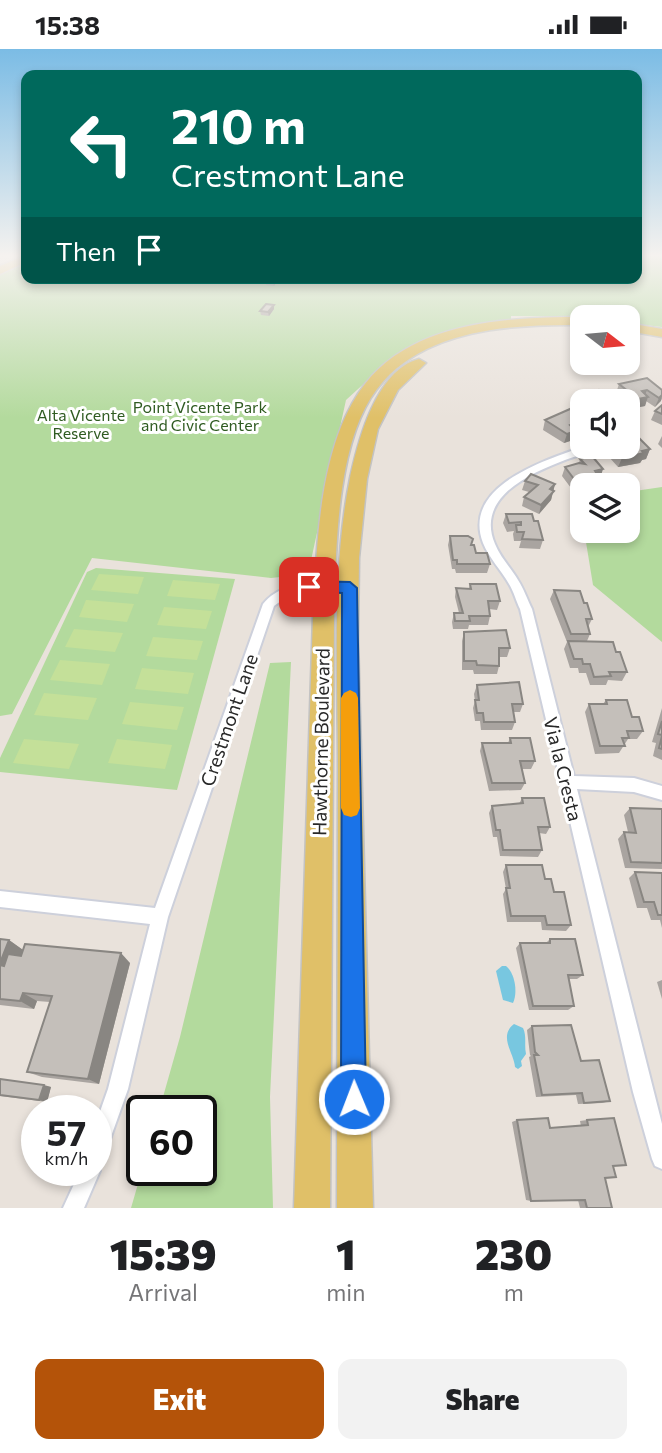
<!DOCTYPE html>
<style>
:root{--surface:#fff;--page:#f2f2f2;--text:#202124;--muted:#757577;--accent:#b45309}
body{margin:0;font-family:Commissioner,sans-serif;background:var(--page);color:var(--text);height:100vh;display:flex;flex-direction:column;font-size:26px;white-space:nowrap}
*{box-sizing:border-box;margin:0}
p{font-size:23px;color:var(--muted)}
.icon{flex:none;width:38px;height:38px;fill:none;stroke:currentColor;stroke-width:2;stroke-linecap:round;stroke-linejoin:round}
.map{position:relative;height:1159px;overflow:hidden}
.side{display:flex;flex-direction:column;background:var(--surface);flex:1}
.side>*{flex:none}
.hud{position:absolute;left:21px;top:21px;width:621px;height:214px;border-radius:14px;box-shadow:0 4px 10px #0003;background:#00695c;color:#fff;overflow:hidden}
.needle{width:46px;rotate:106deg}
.tools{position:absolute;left:570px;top:256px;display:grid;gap:14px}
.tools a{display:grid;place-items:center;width:70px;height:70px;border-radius:14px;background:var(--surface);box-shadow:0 4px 10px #0003;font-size:35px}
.speed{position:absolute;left:21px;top:1046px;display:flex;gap:14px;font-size:35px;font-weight:700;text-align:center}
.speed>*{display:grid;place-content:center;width:91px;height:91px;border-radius:50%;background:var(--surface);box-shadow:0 4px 10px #0003;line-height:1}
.speed small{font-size:18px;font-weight:400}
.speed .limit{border:4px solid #111;border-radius:10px;background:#fff;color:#111}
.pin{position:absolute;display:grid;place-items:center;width:60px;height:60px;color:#fff;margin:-30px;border-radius:14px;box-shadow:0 4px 10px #0006}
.me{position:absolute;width:77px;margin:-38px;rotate:359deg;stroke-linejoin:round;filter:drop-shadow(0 0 5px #0008)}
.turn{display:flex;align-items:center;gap:24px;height:147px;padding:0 35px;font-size:32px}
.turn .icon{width:91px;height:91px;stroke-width:2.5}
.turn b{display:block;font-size:49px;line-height:60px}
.then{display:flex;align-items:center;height:66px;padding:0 35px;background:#0003;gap:14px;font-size:26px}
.eta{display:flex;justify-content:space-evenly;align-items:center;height:119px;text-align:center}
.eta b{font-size:42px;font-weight:800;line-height:49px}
.action{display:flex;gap:14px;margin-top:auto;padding:14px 35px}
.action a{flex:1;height:80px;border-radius:14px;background:var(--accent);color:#fff;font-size:28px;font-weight:800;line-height:80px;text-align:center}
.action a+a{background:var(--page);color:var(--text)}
.status{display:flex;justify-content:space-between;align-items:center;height:49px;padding:0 35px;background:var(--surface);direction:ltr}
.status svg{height:19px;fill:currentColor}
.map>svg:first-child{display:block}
.green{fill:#b3da9d}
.pitch{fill:#c4e099}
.water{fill:#78c7e0}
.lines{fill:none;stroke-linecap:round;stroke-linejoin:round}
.minor-casing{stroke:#cdd0db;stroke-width:4}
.primary-casing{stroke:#c3c3c3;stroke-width:3}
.minor{fill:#fff;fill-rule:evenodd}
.primary{fill:#e0c068;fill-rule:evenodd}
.wall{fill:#a9a4a0}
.shaded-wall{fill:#898682}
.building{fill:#c4bfba;stroke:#898682;stroke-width:2}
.route{fill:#1a73e8;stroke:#114b97;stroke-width:2}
.slow{fill:#f59e0b}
.labels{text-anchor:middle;stroke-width:6;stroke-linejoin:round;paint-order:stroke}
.far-park-label{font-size:16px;fill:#2f5b21;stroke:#fff}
.street-label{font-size:19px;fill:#282828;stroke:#fff}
</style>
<div class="status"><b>15:38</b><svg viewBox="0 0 49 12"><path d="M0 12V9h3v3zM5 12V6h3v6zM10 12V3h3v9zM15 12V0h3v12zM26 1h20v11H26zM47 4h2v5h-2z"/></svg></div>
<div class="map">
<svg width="662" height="1159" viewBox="0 0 662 1159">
<rect width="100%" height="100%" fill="#e9e2db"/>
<g class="green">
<path d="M637,206H662V278L628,274V268L511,267V271L470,277L407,301L380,320L346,351L308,525L271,529L92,509L12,665L0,667V224L26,212V229H637Z"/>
<path d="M662,438V593L593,536L584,481H628V443Z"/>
<path d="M96,519L235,530L177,741L0,723V709L87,523Z"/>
<path d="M291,613L270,1048L273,1159H131L142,1121L201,1122V1062H159L180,988L270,614Z"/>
</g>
<g class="pitch">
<path d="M99,525L144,528L138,545L91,541Z"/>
<path d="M173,531L220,535L215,551L167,547Z"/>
<path d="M86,551H87L134,555L127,573L79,568Z"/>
<path d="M164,558L212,562L206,580L157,576Z"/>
<path d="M74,580L123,584L115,603L65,598Z"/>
<path d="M153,588L203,592L197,611L146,607Z"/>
<path d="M60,611L110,615L102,636L50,631Z"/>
<path d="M142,619L194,624L188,645L135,640Z"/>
<path d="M44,644L97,649L88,671L34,666Z"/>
<path d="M130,653L184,658L177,681L122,675Z"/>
<path d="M24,690L79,695L69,720L13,714Z"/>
<path d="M117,690L172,696L165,720L108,714Z"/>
</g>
<g class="water">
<path d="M502,917H506C515,924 518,944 513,954L503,951L496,922Z"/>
<path d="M514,975L523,979C527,987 524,996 526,1005L521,1012L522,1017L518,1020L515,1018C514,1004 498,987 514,975Z"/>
</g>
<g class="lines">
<g class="minor-casing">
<g id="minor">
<path d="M628,381L633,382L635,384L628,387Z"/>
<path d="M585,397H600C590,404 576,407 565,411C531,424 475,448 495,495C500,508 511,519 518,531C524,540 527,550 532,560L574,727L634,729L662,737V751L634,743L577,740L662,1075V1120L655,1117L652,1110L633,1043L562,738L559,733L560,730L520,560C516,552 514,543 509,535C501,521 489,509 483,494C461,436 547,411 585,397Z"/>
<path d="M317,533L350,535L356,539C347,547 314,540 299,544C290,546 282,551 274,557L168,868L128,1040L103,1110L96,1113V1074L108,1040L150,875L0,858V842L155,859L263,555C276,539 297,534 317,533Z"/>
<path d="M96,1114L100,1122L84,1159H63L80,1122H96Z"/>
</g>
</g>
<g class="primary-casing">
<g id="primary">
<path d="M26,206V213L0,225V217Z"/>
<path d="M583,268V276C514,275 423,279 377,340C336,393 336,502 334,567L330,1159H294L313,567C317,495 319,394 365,335C414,272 510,268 583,268Z"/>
<path d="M628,274L662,280V288L628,282Z"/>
<path d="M419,310L426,314L398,341L378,380L367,430L359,509L358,589L373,1159H337C337,1012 338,866 338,719C338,623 331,524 350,429C358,392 376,321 419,310Z"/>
</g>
</g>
<use href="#minor" class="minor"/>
<use href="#primary" class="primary"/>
</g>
<g class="wall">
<path d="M424,229H443L441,235L423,233Z"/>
<path d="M278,230L274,237L266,236V231Z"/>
<path d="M274,256V260L269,267L261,266L260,262Z"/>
<path d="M619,335L662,341V350L655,358L646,352L645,357L634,359L628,354V352H625L616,344Z"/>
<path d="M583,352V367L576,363L579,354Z"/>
<path d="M662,356V376L651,371L655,362Z"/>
<path d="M545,371L580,379L576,381L573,391L564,394L543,381Z"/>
<path d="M662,387V399L658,395Z"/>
<path d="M628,390L650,400L646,410L642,411L640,414L618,418L609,408L612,398L628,397Z"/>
<path d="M580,410L600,430L595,431L594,434L571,439L562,427L565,418L579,414Z"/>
<path d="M525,432L555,435L551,451L539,465L522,457L524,448L529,443L522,441Z"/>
<path d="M506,465L534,472L543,491L540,500L519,499L521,492H514L513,485L514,482L507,483L503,474Z"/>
<path d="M450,487L471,496L476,504L490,515L487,524H456L455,520H452L448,496Z"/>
<path d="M470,535L500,552L497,561L489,560L490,567L488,576H469L468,580H453L452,573L454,564H459L455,548L456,539L469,540Z"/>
<path d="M554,541L584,554L592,570L588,578L590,585L587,592L616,603L627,623L622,632L608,631L606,636H590L586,624H579L578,619H570L564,600L567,593L550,550Z"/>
<path d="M464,583L510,599L507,608H499V617L497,625H474L473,621H462V592Z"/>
<path d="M477,636L523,655L520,663H513L515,673L512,681H481L480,672H475L473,659L475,652L474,645Z"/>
<path d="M606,651L632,668L643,682L637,690H628L619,704L595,705L585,663L589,655H603Z"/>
<path d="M662,659V711L653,707L656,694L652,693Z"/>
<path d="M510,689L535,712L531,720H522L525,734L521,741L489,742L480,702L482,694H508Z"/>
<path d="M522,749L550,778L546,785L539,784L542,801L538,808L500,807L497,788H493L489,764L492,757L519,755Z"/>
<path d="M630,759L662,760V820L625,819L618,790L624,783H628L624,766Z"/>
<path d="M506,816L545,830L554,843L571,876L566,882L542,881L541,873H507L503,845L506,840L503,823Z"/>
<path d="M635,823L662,824V879L660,871H651L647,859H637L629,829Z"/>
<path d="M0,890L9,891L23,901L130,914L99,1035L42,1028L27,1023L50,953L37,952L34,960L0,956Z"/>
<path d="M550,890L583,926L577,930H569L574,957L568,961H529L516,899L520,894H546Z"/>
<path d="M662,931V950L657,933Z"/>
<path d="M532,977L581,1012L610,1052L602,1054L578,1055L576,1046L536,1048L529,1008L531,1007L530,1006L527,981Z"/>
<path d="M0,1030L51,1038L47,1053L0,1047Z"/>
<path d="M517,1071L550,1079L581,1077L580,1072L587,1071L613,1117L605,1129L612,1159H580L578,1151L531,1152L526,1151L512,1073Z"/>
</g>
<g class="shaded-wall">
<path d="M276,229H278V230L274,237L273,232Z"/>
<path d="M274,256V260L269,267L268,263Z"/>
<path d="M647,341L644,348H648L645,357L634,359L642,342Z"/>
<path d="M662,346L661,352L655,358L659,349Z"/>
<path d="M583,370L580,379L570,384L576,382L573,391L564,394L570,376Z"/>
<path d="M650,400L646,410L642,411L640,414L618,418L622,409Z"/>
<path d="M603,420L600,430L595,431L594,434L571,439L574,430Z"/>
<path d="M555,435L551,451L539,465L541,456L550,440Z"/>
<path d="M9,891L23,901L14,925L0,917V914Z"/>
<path d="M121,904L130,914L99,1035L88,1030Z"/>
<path d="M23,944L37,952L34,960L20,952Z"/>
<path d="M44,1036L51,1038L47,1053L39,1051Z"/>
</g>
<g class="building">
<path d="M268,229H276L273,232L266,231Z"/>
<path d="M266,255L274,256L268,263L260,262Z"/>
<path d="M647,329L662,341V346L659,349L647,341L642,342L648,348L638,350L619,335Z"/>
<path d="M599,341L612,348L608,352H583V356L579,354Z"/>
<path d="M662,356V365L655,362Z"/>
<path d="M570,360L583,370L570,376L576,382L567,385L545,371Z"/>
<path d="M638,388L650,400L642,402L644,404L622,409L612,398L628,397V394L632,396L628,392V390Z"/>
<path d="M592,407L603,420L595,422L597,425L574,430L565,418L579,414L585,415L580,410Z"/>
<path d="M531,425L555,435L550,440L554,442L541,456L524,448L538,436L525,432Z"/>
<path d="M506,465H532L534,472H538L543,491L522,490L524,483H517L516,476H521V473L509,474Z"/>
<path d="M450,487H468L473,490L471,496H474L476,504H487L490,515H457V511H453Z"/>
<path d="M470,535H496L500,552H488L490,567H469L470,572H455L454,564H463L456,539L471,540Z"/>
<path d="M554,541L580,542L584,554H587L592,570H586L590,585H571Z"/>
<path d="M506,581L510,599H499V617L477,616L476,612H464V583Z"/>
<path d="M568,592L613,593L616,603H620L627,623H609L611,627L594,628L590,615H583L582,610H574Z"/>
<path d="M519,633L523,655H512L515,673H484L483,664H477L475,651H479L477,636Z"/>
<path d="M606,651H627L632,668H639L643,682H627L629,689H622L625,697H600L589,655H607Z"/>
<path d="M662,672V686L658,685Z"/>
<path d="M662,687V700L659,699Z"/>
<path d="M510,689H530L535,712H520L525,734H492L482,694H511Z"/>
<path d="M522,749H544L550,778H538L542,801H503L500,781H496L492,757L523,754Z"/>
<path d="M630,759L662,760V814L631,813L624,783L636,784Z"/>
<path d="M506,816H542L545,830H551L554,843H564L571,876H547L545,867H511L506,839H510Z"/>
<path d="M635,823L662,824V866H658L654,853H644Z"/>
<path d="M0,890L9,891L0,914Z"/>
<path d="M550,890H575L583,926H568L574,957H533L520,894H550Z"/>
<path d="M25,895L121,904L88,1030L27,1023L52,947L23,944L20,952L0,950V916L4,917L8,905L21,907Z"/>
<path d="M571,976L581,1012L599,1011L610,1052L584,1054L582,1044L542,1046L534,1006H538L535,1003L532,977Z"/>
<path d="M0,1030L44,1036L39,1051L0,1046Z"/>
<path d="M548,1069L550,1079L588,1076L587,1071L614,1069L626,1116L613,1117L616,1128L605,1129L612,1159H587L585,1151L531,1152L517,1071Z"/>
</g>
<linearGradient id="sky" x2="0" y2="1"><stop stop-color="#7bbce5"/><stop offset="0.56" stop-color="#f5f2ef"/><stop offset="1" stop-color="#f5f2ef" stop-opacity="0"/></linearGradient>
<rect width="662" height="369" fill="url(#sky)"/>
<path class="route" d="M309,532L350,533L357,539L366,1050L363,1059L354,1063L345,1059L341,1050L342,544L304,542L302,538Z"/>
<path class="slow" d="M350,641L356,644L358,649L360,759L357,766L351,768L344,766L341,759V649L344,644Z"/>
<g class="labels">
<g class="far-park-label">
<text x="200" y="364">Point Vicente Park<tspan x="200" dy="18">and Civic Center</tspan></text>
<text x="81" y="372">Alta Vicente<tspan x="81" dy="18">Reserve</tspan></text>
</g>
<g class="street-label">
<text transform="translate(229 671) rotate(-71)" y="7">Crestmont Lane</text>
<text transform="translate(321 693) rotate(-89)" y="7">Hawthorne Boulevard</text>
<text transform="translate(563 720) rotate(76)" y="7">Via la Cresta</text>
</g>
</g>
</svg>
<div class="tools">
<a><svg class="needle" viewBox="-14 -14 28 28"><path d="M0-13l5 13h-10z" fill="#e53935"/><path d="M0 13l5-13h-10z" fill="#757577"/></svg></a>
<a><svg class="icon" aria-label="sound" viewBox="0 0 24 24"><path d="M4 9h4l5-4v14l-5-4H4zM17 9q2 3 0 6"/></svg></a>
<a><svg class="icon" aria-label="layers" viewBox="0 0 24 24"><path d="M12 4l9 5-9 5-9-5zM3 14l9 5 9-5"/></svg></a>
</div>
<div class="speed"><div>57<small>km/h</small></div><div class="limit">60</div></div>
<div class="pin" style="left:309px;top:538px;background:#d93025"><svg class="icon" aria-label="arrive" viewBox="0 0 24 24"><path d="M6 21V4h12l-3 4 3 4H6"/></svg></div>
<svg class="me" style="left:354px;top:1050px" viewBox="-20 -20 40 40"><circle r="17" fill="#1a73e8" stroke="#fff" stroke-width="3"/><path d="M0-11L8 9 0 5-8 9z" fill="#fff"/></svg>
<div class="hud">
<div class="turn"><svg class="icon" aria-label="left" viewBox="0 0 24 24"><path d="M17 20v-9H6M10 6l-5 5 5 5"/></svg><div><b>210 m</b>Crestmont Lane</div></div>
<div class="then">Then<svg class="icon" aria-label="arrive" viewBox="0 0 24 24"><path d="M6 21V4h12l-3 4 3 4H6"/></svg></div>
</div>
</div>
<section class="side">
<div class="eta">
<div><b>15:39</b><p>Arrival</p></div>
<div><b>1</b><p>min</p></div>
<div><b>230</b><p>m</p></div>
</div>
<div class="action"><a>Exit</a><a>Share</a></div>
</section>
